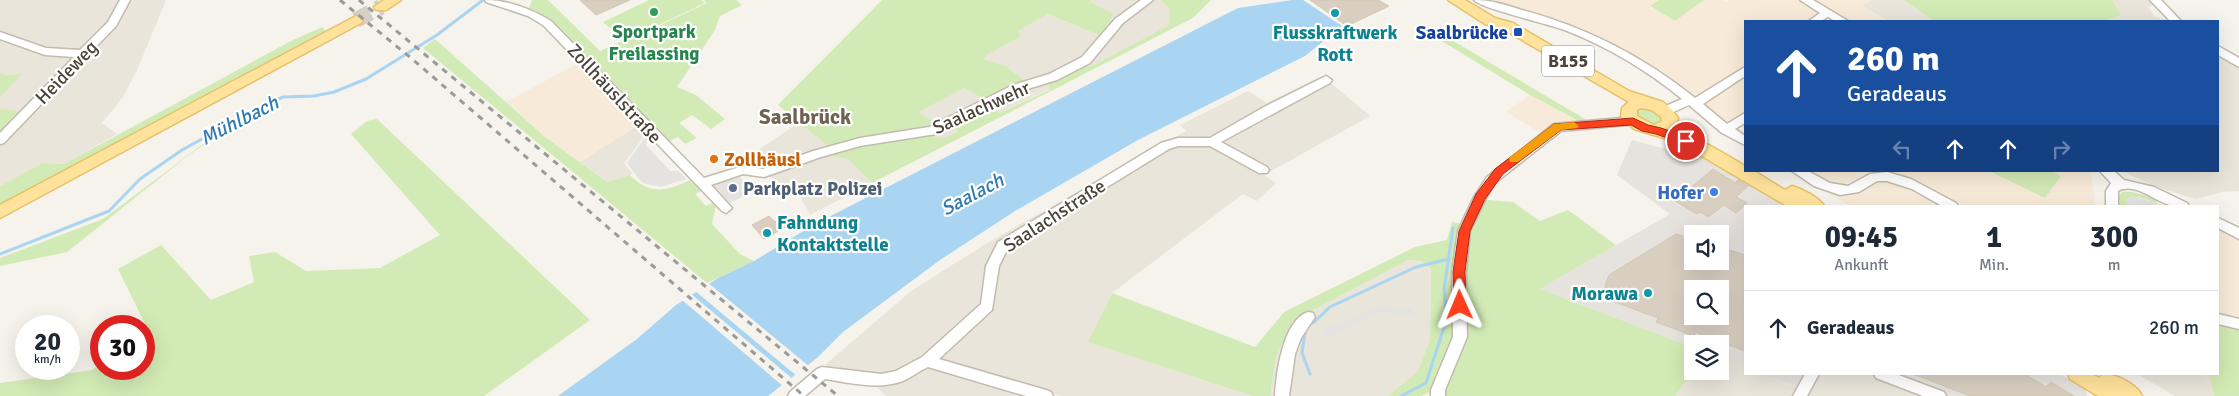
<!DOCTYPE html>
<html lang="de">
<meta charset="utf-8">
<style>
:root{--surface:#fff;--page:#f6f6f7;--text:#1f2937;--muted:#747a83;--line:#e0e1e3}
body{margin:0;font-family:Signika,sans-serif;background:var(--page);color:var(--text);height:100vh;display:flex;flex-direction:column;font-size:19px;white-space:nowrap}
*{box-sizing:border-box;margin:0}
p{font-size:16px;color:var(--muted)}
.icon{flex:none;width:28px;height:28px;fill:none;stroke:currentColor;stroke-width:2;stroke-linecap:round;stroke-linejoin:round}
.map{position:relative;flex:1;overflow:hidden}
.sheet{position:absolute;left:1744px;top:205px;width:475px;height:170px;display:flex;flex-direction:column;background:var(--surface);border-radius:0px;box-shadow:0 5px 20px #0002}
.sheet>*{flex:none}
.banner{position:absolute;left:1744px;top:20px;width:475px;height:152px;border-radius:0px;box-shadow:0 5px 20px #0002;background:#1a4fa0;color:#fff;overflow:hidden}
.fabs{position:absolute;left:1684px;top:225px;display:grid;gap:10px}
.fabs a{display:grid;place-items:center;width:45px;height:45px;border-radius:0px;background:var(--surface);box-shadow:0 5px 20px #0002;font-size:25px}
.speed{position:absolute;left:15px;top:315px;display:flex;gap:10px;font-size:25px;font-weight:700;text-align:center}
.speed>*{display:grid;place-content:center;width:65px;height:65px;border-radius:50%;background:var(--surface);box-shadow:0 5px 20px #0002;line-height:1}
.speed small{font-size:12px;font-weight:400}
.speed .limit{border:8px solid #d22;background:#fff;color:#111}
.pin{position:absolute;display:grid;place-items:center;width:42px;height:42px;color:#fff;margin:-21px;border:2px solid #fff;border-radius:50%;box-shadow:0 1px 5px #0007}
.me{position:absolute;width:55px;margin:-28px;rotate:359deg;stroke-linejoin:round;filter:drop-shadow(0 0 4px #0008)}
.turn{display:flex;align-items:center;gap:18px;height:105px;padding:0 20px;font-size:22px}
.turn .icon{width:65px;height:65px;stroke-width:2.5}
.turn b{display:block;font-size:35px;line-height:42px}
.lanes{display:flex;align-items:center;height:48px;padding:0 20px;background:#0003;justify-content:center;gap:25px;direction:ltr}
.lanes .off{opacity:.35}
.eta{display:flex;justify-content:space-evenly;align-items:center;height:85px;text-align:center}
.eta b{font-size:30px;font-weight:700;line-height:35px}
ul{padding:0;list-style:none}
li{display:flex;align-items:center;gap:15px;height:75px;padding:0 20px;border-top:1px solid var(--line)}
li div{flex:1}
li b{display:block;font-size:19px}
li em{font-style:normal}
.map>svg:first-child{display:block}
.residential{fill:#eae5da}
.commercial{fill:#f7ead8}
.industrial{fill:#e6e2dd;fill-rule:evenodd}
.green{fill:#d2eab5}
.parking{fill:#e5e3e0}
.water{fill:#a9d4f2}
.pier{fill:#f6f3ec}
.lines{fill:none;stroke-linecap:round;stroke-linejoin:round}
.stream{stroke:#a9d4f2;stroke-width:3}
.building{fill:#d8cfc1;stroke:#d3c7b4;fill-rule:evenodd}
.major-tunnel{stroke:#d4d0c8;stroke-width:16;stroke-dasharray:16 8;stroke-linecap:butt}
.minor-casing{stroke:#c2bbae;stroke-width:3}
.major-casing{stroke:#e6c16a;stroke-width:3}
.minor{fill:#fff;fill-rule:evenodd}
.major{fill:#ffe39c;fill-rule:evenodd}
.rail{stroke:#9a9a9a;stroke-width:3;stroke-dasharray:6 6;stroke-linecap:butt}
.route{fill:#fc3f1d;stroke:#a42913}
.slow{fill:#f59e0b}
.leisure-dot{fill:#2e9e5b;stroke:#fff;stroke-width:2}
.culture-dot{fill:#0f9aa8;stroke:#fff;stroke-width:2}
.transit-dot{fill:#1a4fb4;stroke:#fff;stroke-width:2}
.food-dot{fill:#e8710a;stroke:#fff;stroke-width:2}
.service-dot{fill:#5c6f8a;stroke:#fff;stroke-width:2}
.shop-dot{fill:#3f7fe0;stroke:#fff;stroke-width:2}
.labels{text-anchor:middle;stroke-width:4.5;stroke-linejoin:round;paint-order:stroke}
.shield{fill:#fff;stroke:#817c74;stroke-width:1}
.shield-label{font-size:18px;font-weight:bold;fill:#4b4439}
.leisure-label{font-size:19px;font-weight:bold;fill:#27864d;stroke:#fff}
.culture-label{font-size:19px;font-weight:bold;fill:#0d838f;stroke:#fff}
.transit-label{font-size:19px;font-weight:bold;fill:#164399;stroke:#fff;text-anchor:end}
.street-label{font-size:19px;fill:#4b4439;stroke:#fff}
.food-label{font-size:19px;font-weight:bold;fill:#c56008;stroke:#fff;text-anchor:start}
.service-label{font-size:19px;font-weight:bold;fill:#4e5e75;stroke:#fff;text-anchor:start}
.shop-label{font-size:19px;font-weight:bold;fill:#366cbe;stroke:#fff;text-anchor:end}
.water-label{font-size:20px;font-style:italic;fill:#2e7ab2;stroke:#fff}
.quarter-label{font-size:21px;font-weight:bold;fill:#6e6250;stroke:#fff}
</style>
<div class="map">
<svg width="2239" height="396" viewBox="0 0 2239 396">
<rect width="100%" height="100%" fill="#f6f3ec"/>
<g class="residential">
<path d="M0,0H166L138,68L123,97L102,123L117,134L64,164L42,163L0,186Z"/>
<path d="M1091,0H1161L1170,9L1169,25L1094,65L1048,76L1049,89L1000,113L983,108L952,126L959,130L947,138L933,137L917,112L1004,65L984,61L988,54L1021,37L1018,31L1048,14L1101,36L1089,1Z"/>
<path d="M1872,0H1904L1934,21H1888L1862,6Z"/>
<path d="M2112,0H2152L2153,5L2148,7L2155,17L2171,21H2105L2121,15Z"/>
<path d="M2218,51L2239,65V191L2222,192L2196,199L2153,186L2122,171H2218Z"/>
<path d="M1317,78L1324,84L1331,83L1370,116L1264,175L1276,183L1257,201L1243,194L1112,293L1089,342L1252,396H1061L1049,393L1047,396H886L865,377L825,365L911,291L992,240L1186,131L1180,125L1248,91L1267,103Z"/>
<path d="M800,122L833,149L819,154L848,159L872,183L810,215L800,196L764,173L758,150Z"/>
<path d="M637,126L646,134L624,163L632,173L630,175L607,182L580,162Z"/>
<path d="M1408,260L1421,261L1431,268L1430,341L1418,371L1388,396H1270L1276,357L1293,321Z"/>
<path d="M1720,358L1745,368V374H1760L1795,387L1802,374H1895L1953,396H1675L1694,371H1720Z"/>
<path d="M2137,374H2209L2214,396H2175Z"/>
</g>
<g class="commercial">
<path d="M1490,0H1659L1650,7L1675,21L1704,0H1722L1727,2L1730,0H1801L1822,10L1807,21H1745V66L1696,99L1659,71L1583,29L1554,18Z"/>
<path d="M1811,0H1872L1863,6L1888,21H1850Z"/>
<path d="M580,62L637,126L580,162L545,137L506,102Z"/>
<path d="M1745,76V113L1727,124L1704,104Z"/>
<path d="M1530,95L1581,122L1559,123L1542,134L1506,112Z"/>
<path d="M1805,171H1989L2045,198L2061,176L2052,171H2091L2095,206H1963L1909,179L1890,172H1872L1864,174L1855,181L1840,185L1831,184Z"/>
<path d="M1882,180L1900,183L1945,206H1850L1830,194L1831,192L1853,193Z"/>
<path d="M2218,228L2239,239V319L2218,314Z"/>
</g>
<g class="industrial">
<path d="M1632,140L1676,152L1697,154L1786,206H1745V368L1720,358V344H1692V347L1540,289L1670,214L1617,175ZM1692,234H1720V261H1692ZM1692,289H1720V316H1692Z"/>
<path d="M1760,374H1802L1796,387Z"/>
<path d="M1895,374H2060L2086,390L2087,396H1953Z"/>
</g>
<g class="green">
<path d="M532,0H548L600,51L622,41L623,43L707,3L704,0H736L742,5L720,16L715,30L677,87L696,95L725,119L711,129L692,115L679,123L697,138L685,144L678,137L670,141L641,115L565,33C550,27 543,14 529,8Z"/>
<path d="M649,0H701L705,3L625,41L603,22Z"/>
<path d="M882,0H1091L1090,2L1113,14L1101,36L1048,14L1018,31L1021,37L988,54L984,60L1004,65L1026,82L984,99L964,88L918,112L940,125L934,137L946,138L958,131L951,125L983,108L1000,113L1049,90L1047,76L1094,65L1169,25L1170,9L1161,0H1211L1193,18L872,183L848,159L817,154L832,149L778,105Z"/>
<path d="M1659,0H1704L1675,21L1650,6Z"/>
<path d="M1904,0H2112L2121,15L2105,21H1934Z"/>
<path d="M322,27L326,31L0,207V186L42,163L64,164L291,41Z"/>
<path d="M1433,29L1590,122H1581L1530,95L1427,32Z"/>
<path d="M435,39L545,137L607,182L630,175C650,196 667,191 690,180L701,191L695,194L706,206L714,202L716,205L712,224L740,254L754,261L707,283L423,48Z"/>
<path d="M0,73L6,75L22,74L0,97Z"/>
<path d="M259,106L185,158L67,252L0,266V258L103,219L239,117Z"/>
<path d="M1645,107L1661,113L1662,122L1651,125L1636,117L1638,109Z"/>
<path d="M0,109L25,112L0,136Z"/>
<path d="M377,119L590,320L484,396H0V383L92,370L101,363V369H144V333L148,330L118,269L161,245L211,300L254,282L249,256L275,252L306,271L380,268L440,235L351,134L367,121Z"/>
<path d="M1989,171H2052L2061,176L2045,198Z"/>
<path d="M2122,192C2134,191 2145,195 2156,200L2157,203L2139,197L2126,199L2128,206H2119L2118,198Z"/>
<path d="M1476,199L1513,202L1540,221L1568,210L1616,245L1540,289L1692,347V371H1694L1675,396H1446L1436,389L1422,396H1388L1418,371L1430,340L1431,268L1421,261L1408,260L1293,321L1276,357L1270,396H1252L1088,342L1112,293L1255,347L1284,312L1415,247L1447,240L1452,222L1465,224Z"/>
<path d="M2218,322L2239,328V396H2214L2209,374H2218Z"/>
</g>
<g class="parking">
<path d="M646,136L648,139L646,145L670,171H678L686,179L661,187L643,183L638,178L627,163Z"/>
<path d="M736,173L753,191L730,203L713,185Z"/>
<path d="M2132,196L2157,203V206H2128L2126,199Z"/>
<path d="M1380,305L1413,308V315L1382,312L1327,338L1322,331Z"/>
</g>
<path class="water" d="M1292,0H1303L1342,26L1305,56L1138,140L1015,211L940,260L843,332L817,358L768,396H558L637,339L676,305L718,278L754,261L815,224L1238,8Z"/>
<g class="pier">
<path d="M707,282L810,367L798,377L694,290Z"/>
<path d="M690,293L794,380L785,388L681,299Z"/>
</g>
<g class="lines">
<g class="stream">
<path d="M0,254L109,211L140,179L182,150L262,106L283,97L314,96L334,92L366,79L437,35L483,0"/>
<path d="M1313,323L1330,307L1416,267L1449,259"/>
<path d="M1305,333L1302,353L1310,374"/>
<path d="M1401,396L1426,383L1447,318L1444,290L1453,228"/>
</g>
</g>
<g class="building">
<path d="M580,0H630L596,15Z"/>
<path d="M1310,0H1378L1389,6L1347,26Z"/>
<path d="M1713,169L1735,183L1738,180L1748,186L1736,197L1747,203L1736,213L1724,205L1708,217L1700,212L1697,214L1675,201Z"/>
<path d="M769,216L775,222L782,218L789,225L764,239L752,225Z"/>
<path d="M1676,234L1692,239V261H1720V247L1745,255V351L1695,332L1694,336L1656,322L1658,318L1601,297L1609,275ZM1692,289H1720V316H1692Z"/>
<path d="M1913,374H2025L2046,387L2051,382L2074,396H1970Z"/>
</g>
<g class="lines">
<path class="major-tunnel" d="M356,20L381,7"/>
<g class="minor-casing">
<g id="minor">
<path d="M120,0H130L116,26L4,143L0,144V133L74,57L45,55L0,39V32L46,48L80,50L108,22Z"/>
<path d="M485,0C508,0 531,9 551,21L704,178L743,166L763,169L813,151L860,138L929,127L1013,85L1049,74L1082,57L1115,19L1141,0H1153L1123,23L1090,63L1057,80L1021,91L936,134L860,146L821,157L764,177L743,174L711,185L732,208L726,213L722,211L543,25L528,16L486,2Z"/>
<path d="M1474,0C1491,0 1506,5 1522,10C1586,27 1644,57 1695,98L1745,67V76L1703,104L1727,124L1745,113V123L1735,129L1745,136V145L1722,133L1689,105L1669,114H1661L1659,111L1661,108L1682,99C1648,71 1608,47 1567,31C1550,24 1482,9 1474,0Z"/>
<path d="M1800,0H1813L1848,21H1835L1828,17L1821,21H1809L1820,13Z"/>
<path d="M2150,0H2161L2181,21H2170Z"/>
<path d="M2218,46L2239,58V67L2218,55Z"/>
<path d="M1326,76L1332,80L1330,83L1221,142L1267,167L1269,170L1267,173H1259L1210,146H1178L1169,149L1008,248L999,266L992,310L939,359L1046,390L1051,392L1053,396H1026L928,367C919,371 912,377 903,381C878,390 851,383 825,379L805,396H788L790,392L817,369L822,367L881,374L896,371L922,357L981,304L986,266L998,242L1161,143L1178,138H1210L1264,107Z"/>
<path d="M1633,117L1637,118L1639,121L1637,124L1561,131L1495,183L1486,198L1470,231L1466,272L1467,337L1445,390V396H1431V390L1453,337L1452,272L1458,231L1474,197L1487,177L1554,124Z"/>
<path d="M1792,171H1808L1830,183L1848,186L1870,174L1887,172L1911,179L1956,203L1958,206H1942L1912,189L1887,181H1877L1859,192L1840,195L1814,186Z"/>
<path d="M2100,171H2114L2124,180L2154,187L2187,203L2189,206C2185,206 2178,207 2174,206C2157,204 2136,181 2118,191V206H2106V191L2111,183Z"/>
<path d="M2218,218L2239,228V239L2218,228Z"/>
<path d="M1308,312L1313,313L1315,317L1301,338L1295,354L1289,396H1275C1276,374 1283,320 1308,312Z"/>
<path d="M2218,314L2239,319V329L2218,324Z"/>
<path d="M1805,374H1819L1807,396H1793Z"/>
<path d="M1874,374H1896L1944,392L1946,396H1923L1876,378Z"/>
</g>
</g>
<g class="major-casing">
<g id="major">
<path d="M384,0H401L386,10H376L374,7Z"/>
<path d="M1448,0H1465L1495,18L1513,23L1629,91L1663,102L1672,110L1678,118L1677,124L1671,129C1697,137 1722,152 1745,166V171H1754L1785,190L1792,186C1802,189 1819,197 1824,206H1787L1688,148L1667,139L1634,129L1621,117L1622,108L1629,102L1503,29L1485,24ZM1641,108L1652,110L1661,117L1662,121L1654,125L1637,116V110Z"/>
<path d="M356,16L361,17L363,20L361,23L0,218V205Z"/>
<path d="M2068,374H2092L2099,378L2103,374C2116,374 2137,384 2142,396H2098L2070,379Z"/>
</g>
</g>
<use href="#minor" class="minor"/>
<use href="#major" class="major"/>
<g class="rail">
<path d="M340,0L411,58L804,396"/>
<path d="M359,0L838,396"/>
</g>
</g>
<path class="route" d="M1633,118L1648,125L1661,128L1690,138L1692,141L1686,145L1656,134L1642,131L1631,125L1561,130L1503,174L1485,199L1470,231L1465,272L1466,305L1464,308H1456L1454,305L1453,272L1459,231L1476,194L1495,169L1554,124Z"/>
<path class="slow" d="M1574,122L1579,126L1577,128L1561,130L1518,162H1510L1509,159L1510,157L1554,124Z"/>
<circle class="leisure-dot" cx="654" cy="12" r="5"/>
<g class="culture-dot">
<circle cx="1335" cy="13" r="5"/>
<circle cx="767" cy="233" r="5"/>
<circle cx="1648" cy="293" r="5"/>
</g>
<rect class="transit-dot" x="1513" y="27" width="10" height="10" rx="2.5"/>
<circle class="food-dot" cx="714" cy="159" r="5"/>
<circle class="service-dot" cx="733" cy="188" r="5"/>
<circle class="shop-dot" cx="1714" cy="192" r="5"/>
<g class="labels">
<rect class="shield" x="1542" y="45.5" width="52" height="31" rx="4"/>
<g class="shield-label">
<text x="1568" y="67">B155</text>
</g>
<g class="leisure-label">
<text x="654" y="38">Sportpark<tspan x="654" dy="22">Freilassing</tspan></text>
</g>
<g class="culture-label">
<text x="1335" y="39">Flusskraftwerk<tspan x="1335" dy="22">Rott</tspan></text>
<text x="777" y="229" text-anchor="start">Fahndung<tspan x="777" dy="22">Kontaktstelle</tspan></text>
<text x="1638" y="300" text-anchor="end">Morawa</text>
</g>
<g class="transit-label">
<text x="1508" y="39">Saalbrücke</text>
</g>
<g class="street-label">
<text transform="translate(66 72) rotate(-46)" y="7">Heideweg</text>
<text transform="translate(615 93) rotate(47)" y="7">Zollhäuslstraße</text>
<text transform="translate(981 107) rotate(-24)" y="7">Saalachwehr</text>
<text transform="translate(1054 215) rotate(-33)" y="7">Saalachstraße</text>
</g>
<g class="food-label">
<text x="724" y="166">Zollhäusl</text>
</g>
<g class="service-label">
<text x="743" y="195">Parkplatz Polizei</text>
</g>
<g class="shop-label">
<text x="1704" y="199">Hofer</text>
</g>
<g class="water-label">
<text transform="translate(239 120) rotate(-27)" y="7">Mühlbach</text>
<text transform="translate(972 194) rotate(-28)" y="7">Saalach</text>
</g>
<g class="quarter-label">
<text x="805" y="124">Saalbrück</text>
</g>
</g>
</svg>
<div class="fabs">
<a><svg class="icon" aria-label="sound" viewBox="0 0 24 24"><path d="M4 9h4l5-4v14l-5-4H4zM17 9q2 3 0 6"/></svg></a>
<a><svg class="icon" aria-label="search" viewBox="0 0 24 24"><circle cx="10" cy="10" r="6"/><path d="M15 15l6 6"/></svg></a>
<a><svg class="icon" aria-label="layers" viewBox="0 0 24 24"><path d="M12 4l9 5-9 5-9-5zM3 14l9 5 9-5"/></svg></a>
</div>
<div class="speed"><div>20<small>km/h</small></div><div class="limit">30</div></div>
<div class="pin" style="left:1686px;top:141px;background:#d93025"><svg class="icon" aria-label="arrive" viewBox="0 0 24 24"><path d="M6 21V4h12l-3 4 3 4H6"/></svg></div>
<svg class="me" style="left:1460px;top:305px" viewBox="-20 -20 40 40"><path d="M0-17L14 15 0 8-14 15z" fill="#fc3f1d" stroke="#fff" stroke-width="4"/></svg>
<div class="banner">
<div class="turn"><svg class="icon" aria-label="ahead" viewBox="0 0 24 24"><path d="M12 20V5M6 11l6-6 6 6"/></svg><div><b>260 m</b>Geradeaus</div></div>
<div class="lanes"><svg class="icon off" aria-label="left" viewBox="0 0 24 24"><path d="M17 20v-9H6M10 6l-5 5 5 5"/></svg><svg class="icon" aria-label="ahead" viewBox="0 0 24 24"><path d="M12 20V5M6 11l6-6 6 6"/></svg><svg class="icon" aria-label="ahead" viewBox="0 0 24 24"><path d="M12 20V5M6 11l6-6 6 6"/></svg><svg class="icon off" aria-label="right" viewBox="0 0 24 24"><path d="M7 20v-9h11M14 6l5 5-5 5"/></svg></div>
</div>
<section class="sheet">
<div class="eta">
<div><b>09:45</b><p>Ankunft</p></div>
<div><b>1</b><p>Min.</p></div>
<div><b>300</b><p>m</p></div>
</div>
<ul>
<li><svg class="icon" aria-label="ahead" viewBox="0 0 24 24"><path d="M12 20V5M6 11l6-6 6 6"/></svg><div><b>Geradeaus</b></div><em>260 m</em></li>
</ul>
</section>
</div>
